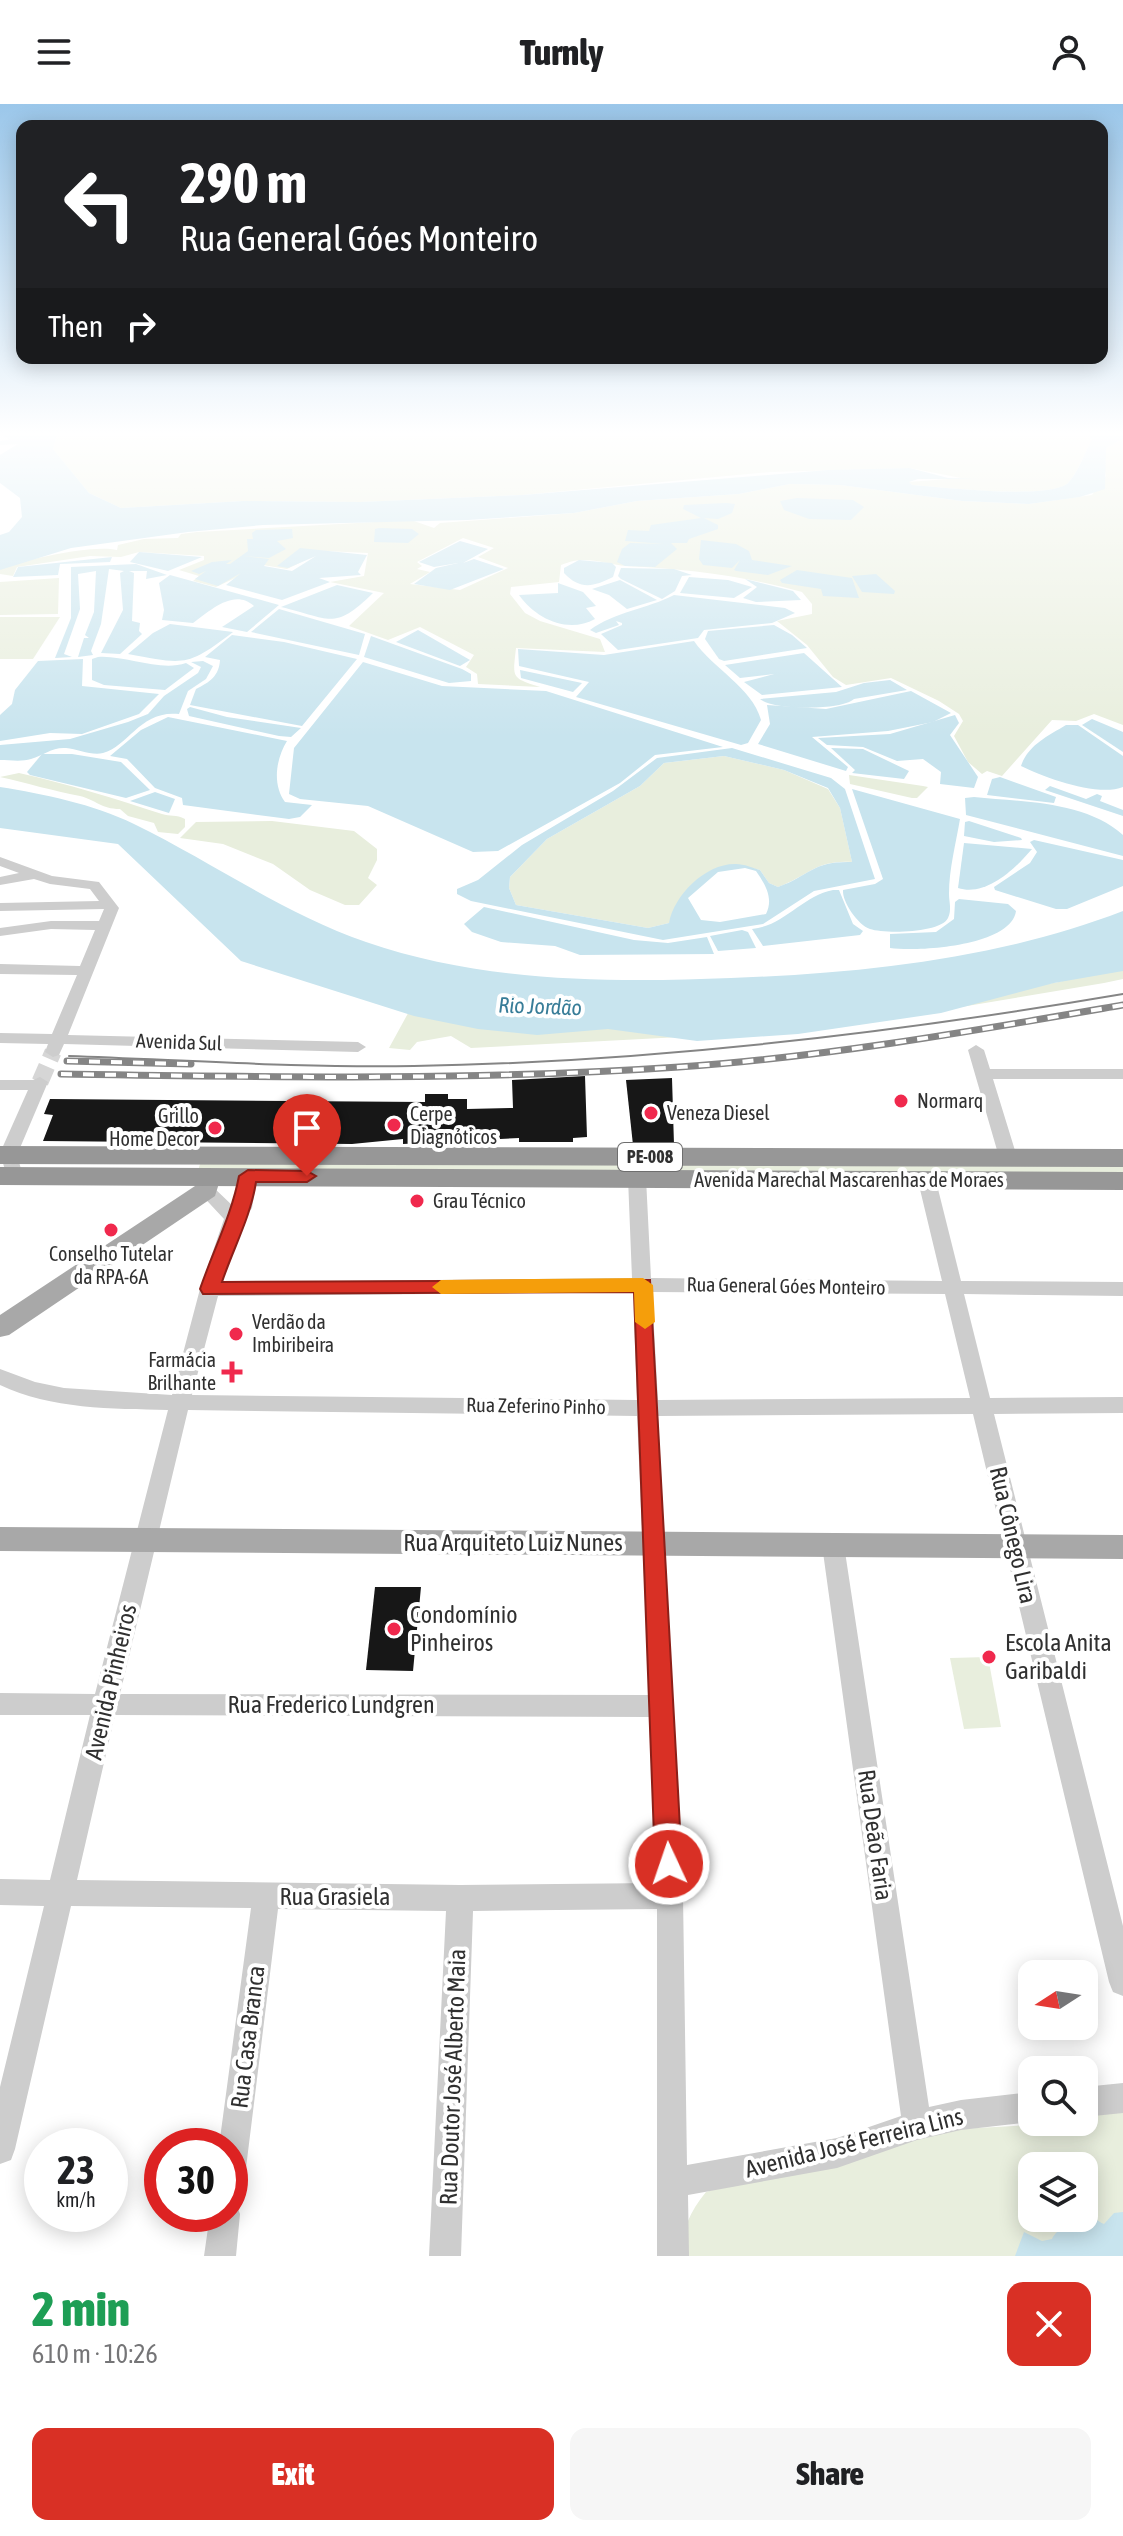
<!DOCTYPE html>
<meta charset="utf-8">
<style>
:root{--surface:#fff;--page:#f6f6f6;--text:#202124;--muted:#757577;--accent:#d93025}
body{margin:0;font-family:"Asap Condensed",sans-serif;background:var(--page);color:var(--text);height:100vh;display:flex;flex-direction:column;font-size:30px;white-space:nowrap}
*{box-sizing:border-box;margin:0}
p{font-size:26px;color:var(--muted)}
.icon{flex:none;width:44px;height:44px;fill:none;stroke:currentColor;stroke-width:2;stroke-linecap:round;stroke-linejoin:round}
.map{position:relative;height:2152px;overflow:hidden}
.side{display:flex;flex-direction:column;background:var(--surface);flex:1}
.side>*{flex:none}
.banner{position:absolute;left:16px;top:16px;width:1092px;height:244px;border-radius:16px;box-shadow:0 4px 20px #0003;background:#202124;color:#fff;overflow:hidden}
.needle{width:52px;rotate:258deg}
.tools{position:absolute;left:1018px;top:1856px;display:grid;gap:16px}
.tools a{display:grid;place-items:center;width:80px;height:80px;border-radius:16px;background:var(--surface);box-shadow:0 4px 20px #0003;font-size:40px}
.speed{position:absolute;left:24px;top:2024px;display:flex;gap:16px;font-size:40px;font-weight:700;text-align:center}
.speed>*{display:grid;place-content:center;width:104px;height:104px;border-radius:50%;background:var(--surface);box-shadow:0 4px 20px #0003;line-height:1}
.speed small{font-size:20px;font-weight:400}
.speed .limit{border:12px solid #d22;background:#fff;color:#111}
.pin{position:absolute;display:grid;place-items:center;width:68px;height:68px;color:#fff;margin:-82px -34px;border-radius:50% 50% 50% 0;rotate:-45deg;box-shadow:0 0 8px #0007}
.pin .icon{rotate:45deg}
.me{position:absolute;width:88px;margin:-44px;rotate:357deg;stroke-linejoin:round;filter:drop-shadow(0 0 6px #0008)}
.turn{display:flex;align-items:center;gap:28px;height:168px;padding:0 32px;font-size:36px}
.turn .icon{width:104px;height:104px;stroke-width:2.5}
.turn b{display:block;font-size:56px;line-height:68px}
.then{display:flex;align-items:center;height:76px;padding:0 32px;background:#0003;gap:16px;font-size:30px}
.round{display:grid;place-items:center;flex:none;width:84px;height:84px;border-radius:16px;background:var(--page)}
.overview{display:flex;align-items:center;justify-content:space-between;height:136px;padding:0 32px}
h1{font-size:48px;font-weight:800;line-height:60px;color:#1e9e55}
.cta{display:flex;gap:16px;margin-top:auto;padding:16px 32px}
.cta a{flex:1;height:92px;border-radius:16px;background:var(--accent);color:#fff;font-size:32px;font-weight:800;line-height:92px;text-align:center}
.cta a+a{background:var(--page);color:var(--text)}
header{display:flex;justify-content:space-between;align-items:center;height:104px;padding:0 32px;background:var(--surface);font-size:36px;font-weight:800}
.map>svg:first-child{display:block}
.green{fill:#e8eedd;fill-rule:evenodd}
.water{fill:#c8e4ee;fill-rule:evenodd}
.building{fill:#171717}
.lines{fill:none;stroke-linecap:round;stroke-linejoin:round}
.minor-tunnel{stroke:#d6d6d6;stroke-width:17;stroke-dasharray:17 8;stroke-linecap:butt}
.minor{fill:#cdcdcd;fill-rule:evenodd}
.major{fill:#a8a8a8;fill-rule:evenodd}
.highway{fill:#979797;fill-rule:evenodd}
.tram{stroke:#858585;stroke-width:2}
.rail-casing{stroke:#858585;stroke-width:7}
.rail{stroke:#fff;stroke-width:4;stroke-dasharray:11;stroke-linecap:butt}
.route{fill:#d93025;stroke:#8d1f18;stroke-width:2}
.slow{fill:#f59e0b}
.poi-dot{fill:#f0294d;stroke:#fff;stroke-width:3}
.labels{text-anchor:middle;stroke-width:8;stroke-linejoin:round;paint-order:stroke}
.shield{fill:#fff;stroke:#6e6e6e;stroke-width:2}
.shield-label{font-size:18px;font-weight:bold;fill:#303030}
.street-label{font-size:20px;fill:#303030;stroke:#fff}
.poi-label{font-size:20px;fill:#303030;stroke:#fff;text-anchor:start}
.water-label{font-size:22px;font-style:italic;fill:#387d98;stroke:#fff}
.near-street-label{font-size:24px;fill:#303030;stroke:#fff}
.near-poi-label{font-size:24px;fill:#303030;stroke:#fff;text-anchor:start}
</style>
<header><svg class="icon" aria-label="menu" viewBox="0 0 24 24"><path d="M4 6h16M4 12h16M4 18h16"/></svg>Turnly<svg class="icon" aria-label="person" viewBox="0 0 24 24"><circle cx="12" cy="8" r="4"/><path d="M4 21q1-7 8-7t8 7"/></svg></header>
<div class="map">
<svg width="1123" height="2152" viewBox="0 0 1123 2152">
<rect width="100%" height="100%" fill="#fff"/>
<g class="green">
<path d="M57,331H1088L1093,335C1085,347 1078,369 1068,379C1050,396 939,383 912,381L908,378L961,374L910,364L770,368L522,391L360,398L243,397L121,404L89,389L53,345Z"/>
<path d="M1123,335V621L1094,610L1076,617L1052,616L1002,672L987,667L982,670L968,658L954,632L963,617L959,610L939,597L891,574L846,581L833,573L807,541L777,517L812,510V500L802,488C745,472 686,465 627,462C602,460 587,450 561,461L559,478L511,483L510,490L525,509L540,517L600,535L605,548L516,544C513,573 510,574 540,583L478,580L477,570L466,563L474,551L420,523L388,536L349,522L384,489L330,478L364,472L368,449L324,447L287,465L263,461L216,483L193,477L199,472L179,466L204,456V452L139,448L121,453L90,452L17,463L13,472L0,470V463C28,456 91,440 117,446L118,441L144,435L178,434L181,430L197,428L411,416L434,424L440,419L574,409L637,397L739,390L790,380L840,381L962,397L1029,400L1092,391L1106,372L1103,359L1106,344ZM463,434L494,444L478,453L508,464L460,486L410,480L430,468L417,465L422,462L417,458Z"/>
<path d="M59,474L58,510L0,511V478Z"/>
<path d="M0,513H60L33,555H0Z"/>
<path d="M724,652L784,666L828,685L840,704L852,758C814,756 809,772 778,783L769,779L760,766C706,751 695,777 669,819L648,824L516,801L509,784L510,773L547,735L640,682L664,659Z"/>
<path d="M19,669C68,680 116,695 162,710C170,713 176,710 185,715V723L178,730L158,728L154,719L128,712L120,705C101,705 96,696 80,692C53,687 27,679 0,673Z"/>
<path d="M849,671L923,682L928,683L917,694H912L850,680Z"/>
<path d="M272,717L354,727L377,745V756L368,774L377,781L359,801H345L310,786L273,760L223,740L180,734L196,718Z"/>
<path d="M1123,859V875L1104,879L955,904L719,931L471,944L451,932L417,938L410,946L389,944L412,902L923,901L1059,878Z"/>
<path d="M200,1060L1123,1061V1072L198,1067Z"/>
<path d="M988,1553L1001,1623L964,1625L950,1554Z"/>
<path d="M1123,2003V2152H679C682,2127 690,2107 706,2088L904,2028L1084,2018V2006ZM1032,2062H1084V2114H1032Z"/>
</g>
<g class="water">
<path d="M57,331L53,345L89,389L121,404L243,397L360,398L522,391L828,366L910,364L948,374L976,375H918L909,378L912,381C940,383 1049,396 1068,379C1078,369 1085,348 1092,335L1088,331H1123V335L1106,344L1105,385L1080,393L1029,400L962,397L840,381L790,380L739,390L637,397L574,409L468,416L263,421L188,428L71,444L0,466V431L9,428L22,413L20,394L0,379V351L18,340L0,341V337L11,335L0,331Z"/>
<path d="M797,394L853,396L864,403L851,416L809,415L784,406L780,397Z"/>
<path d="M726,399L735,400L732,409L718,415L704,414L718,421V425L689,435L687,439H671L677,445L655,463L625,462L617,458L622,445L630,439L664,440L625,437L628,426L649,427L651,421L701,414L683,405L684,401Z"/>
<path d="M379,424L412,425L419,430L408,439L374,438L375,425Z"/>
<path d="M292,425L293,434L277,437L286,445L269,454L243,452L269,455L264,462L292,467L316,452L288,464L277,462L300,444L367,451L358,468L361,471L319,474L330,478L282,496L226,481L241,469L218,482L195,475L206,467L199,470L191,467L212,458L232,456L226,460H230L248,447L247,435H253L252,429L256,426Z"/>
<path d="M701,436L736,440L749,447L752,456L792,462L768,471L736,467L734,466L740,456L732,464L703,461L699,455Z"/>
<path d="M460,437L488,445L463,459L474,455L504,465L450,486L414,480L436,464L458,459L434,463L419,458Z"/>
<path d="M139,448L202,453L168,467L130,458Z"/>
<path d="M112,453L110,458L60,460L58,471L13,473L18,463Z"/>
<path d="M579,456L612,459L616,463L613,473C593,483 580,486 564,469V464Z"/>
<path d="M136,460L167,471L146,475L147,467H129L134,469L132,517L140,519L139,527L142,530L120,550L101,549L123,506L120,469L124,467L109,465L101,520L91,547L93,551L78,553L84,534H89L85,531L94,508L96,467L78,470L80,505L64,550L72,553L55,554L71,514V463Z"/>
<path d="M621,464L674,465L692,471L682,472L675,487L662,495L621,475L618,472Z"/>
<path d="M797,466L852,474L859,494L823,492L821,485L782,479L780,476Z"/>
<path d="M876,470L895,487L894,490L862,488L852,472Z"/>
<path d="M170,471L279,501L247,528L222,523L254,502C234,484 211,506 193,519L162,516L164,506L159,479Z"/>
<path d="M689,473L728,476L752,483L734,494L680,489Z"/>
<path d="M745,475L793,487L801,496L756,498L743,494L757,483Z"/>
<path d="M620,476L657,496L627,505L609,491L592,485Z"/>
<path d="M558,479L583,488L596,502L586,504L595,515C568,530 536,515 519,491L558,489Z"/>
<path d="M337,481L373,489C334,527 331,515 281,503Z"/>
<path d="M674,491L785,504L795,509L772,519L704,526L698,534L618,546L601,530L622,521V519L616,517L619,521L596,529L590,526C614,508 647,505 674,491Z"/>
<path d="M279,505L365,530L359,551L251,528Z"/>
<path d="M170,520L233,528C186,564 184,560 128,550L153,529Z"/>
<path d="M774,521L792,531L807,544L724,557L719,555L705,535L708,527Z"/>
<path d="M418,526L470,556L460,562L396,538Z"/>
<path d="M232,531L284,538L357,555L302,622L190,601L196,585C210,578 219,572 220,556L205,553Z"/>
<path d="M371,532L462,565L471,570V577L449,579L364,553Z"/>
<path d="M694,537C713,565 752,583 761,616L748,639L741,641L576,593L589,578L519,562L518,545L604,551Z"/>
<path d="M804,549L842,583L762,591L744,578L774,570L740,574L725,561Z"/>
<path d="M98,553C125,551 160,568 186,559L194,564L165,586L104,581L92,576V555Z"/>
<path d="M83,555L82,582L159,590L139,610L82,630L50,629L0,637V611L12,600L15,586L38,557Z"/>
<path d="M203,557L213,562L206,575L188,587L179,610C140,606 129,642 103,649C92,652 78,645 66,644C52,643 44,651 31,655C22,658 9,656 0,656V641L70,635L128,618L148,610L164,592L198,569L201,563L191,558Z"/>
<path d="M363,558L442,582L546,587L723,643L655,651L620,679L498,747L473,748L368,702L300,695L289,690L294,644Z"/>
<path d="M520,566L582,579L573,588L521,574Z"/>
<path d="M890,576L907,586L854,595C841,607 773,606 760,595L836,588L864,579Z"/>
<path d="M911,587L951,609L933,618L888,627L812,633L848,663L846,667L758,640L770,620L767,601L826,605Z"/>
<path d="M190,603L227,613L301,624L291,633L279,632L189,612L187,605Z"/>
<path d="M955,611L959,619L950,631L978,673L974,684L940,680L941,668L923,655L897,657L863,643L827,641L818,634L890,630Z"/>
<path d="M168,613L287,637C276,655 272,680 285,698L312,701L300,713L289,715L183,701L182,694L155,684L127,655L110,652L141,626Z"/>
<path d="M1092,615L1123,628V648L1082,621Z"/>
<path d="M1066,621H1078L1123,652V683C1098,693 1045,674 1021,662C1028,641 1048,632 1066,621Z"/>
<path d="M732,644L831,674L845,685L875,775L814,787L763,820L663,836L471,797L457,790V785L478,776L522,741L613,687L657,654ZM724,652L784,666L828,684L840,704L852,758C812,757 811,771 778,783L769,779L760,766C753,764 744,760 736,760C706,759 674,791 669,819L648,824L516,801L509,784L510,773L547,735L640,682L664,659ZM745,764L756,767C765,780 774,794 766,810L720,818L701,816L688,794L718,768Z"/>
<path d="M831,644L863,645L909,667L904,675L852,669L855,666Z"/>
<path d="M42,650H72L121,658L150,686L126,694L30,671L27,668Z"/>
<path d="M1000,673L1056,693L1054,699L987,691L992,675Z"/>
<path d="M1050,682L1086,695L1097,690L1102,692L1100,697L1123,706V712L1045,686Z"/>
<path d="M0,683C44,690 93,700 134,720C212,758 283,809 366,838C482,878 609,879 731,874C864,869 998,855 1123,807V867L1054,879L941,909L798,930L697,937L608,925L537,931L478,925L414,912L241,857L118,740L0,724Z"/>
<path d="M852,685L960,715C956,739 949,765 949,790C949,798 952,806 948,814C941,829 885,830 870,825C858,821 842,798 843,786L875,780L883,775Z"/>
<path d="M155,688L175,695L169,709L130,697Z"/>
<path d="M974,693C1023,698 1085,697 1123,731V752L966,711L965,694Z"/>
<path d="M969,717L1021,734L1022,736L994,738L964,732L965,718Z"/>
<path d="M1034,736L1123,756V782L1067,805H1056L995,786L994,783L1030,759L1037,748L1030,738Z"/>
<path d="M964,739L1032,745C1015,765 986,793 958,784Z"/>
<path d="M833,786H839L853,820L863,827L860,831L763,842L752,825C784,822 802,792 833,786Z"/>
<path d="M959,795L1008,800L1016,807C1011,842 919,848 890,844V830L936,828L954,815L955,798Z"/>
<path d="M484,803L634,836L668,839L707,833L714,850L580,851L555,842L501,838L472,828L464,820Z"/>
<path d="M742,826L748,828L756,844L718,847L710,832Z"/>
<path d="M1123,2108V2152H1015L1024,2128L1042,2137L1052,2135C1057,2124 1080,2110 1093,2114C1097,2115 1100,2119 1104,2120L1114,2109Z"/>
</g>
<g class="building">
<path d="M585,972L587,1033L573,1034V1038H519V1034L403,1040V1035L352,1040L43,1037L53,1011L44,1010L50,995L425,998V990H448V995H467V1005L513,1004L512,976Z"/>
<path d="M672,974L674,1041H633L626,976Z"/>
<path d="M375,1483H421L413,1567L366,1566Z"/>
</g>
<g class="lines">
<path class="minor-tunnel" d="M40,978L53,948"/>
<g class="minor">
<path d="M0,753L52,772L99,778L119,804L68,931L358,938L366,943L358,948L64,940L59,951L53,953L45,948L48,940L0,939V929L52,930L77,871L0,870V860L80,862L95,826L51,825L0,832V824L51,817H99L104,805L0,807V799L99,797L90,785L50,780L34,775L0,781V773L19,769L0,762Z"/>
<path d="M976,941L984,946L990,965H1123V975H993L1017,1053L1008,1059L999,1053L968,946Z"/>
<path d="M40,973L48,978L17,1051L23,1072L14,1078L8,1076L0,1049L28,986H0V976H33Z"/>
<path d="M248,1066L257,1072L252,1104L243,1116L222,1178L632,1174L628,1074L637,1068L646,1074L651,1174L942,1177L918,1077L927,1071L936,1077L961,1177L1123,1178V1192L964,1190L990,1294L1123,1293V1309L994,1310L1123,1822V1892L1113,1888L1109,1878L973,1310L658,1312L683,1792L687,2061L837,2034L901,2012L822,1441L825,1435L833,1432L841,1435L844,1441L929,2003L961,1996L1032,1988V2018L961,2026L917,2036L837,2064L688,2091L689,2152H657V1805L473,1807L461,2152H429L446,1807L278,1805L245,2072L241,2083L230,2087V2042H219L251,1804L71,1802L15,2045L11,2056L0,2060V1983L44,1802L0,1801V1775L50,1776L90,1611H0V1589L95,1590L168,1306C112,1305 51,1305 0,1281V1265L35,1278L64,1284L172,1291L200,1185L224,1115L197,1086L206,1080L212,1082L234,1103L239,1072ZM633,1188L637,1296L192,1291L218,1192ZM652,1188L945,1190L970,1294L658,1296ZM188,1306L637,1312L649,1591L120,1590ZM115,1611L649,1613L656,1779L460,1781L77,1776Z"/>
<path d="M1123,1979V2009L1084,2013V1983Z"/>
<path d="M230,2097L236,2099L240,2110L236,2152H204L210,2110H230Z"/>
</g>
<g class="major">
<path d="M209,1065L221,1073L215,1092L9,1231L0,1233V1211L183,1090L195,1082L201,1068Z"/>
<path d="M0,1423L1123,1431V1455L0,1447Z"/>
</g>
<g class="highway">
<path d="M0,1042L1123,1045V1063L0,1060Z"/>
<path d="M0,1063L1123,1068V1086L0,1081Z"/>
</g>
<path class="tram" d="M69,952C184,956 299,964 414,962C652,958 888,930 1123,890"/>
<g class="rail-casing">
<g id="rail">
<path d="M67,957L191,960"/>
<path d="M61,970C267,973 473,977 679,963C826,953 978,926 1123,901"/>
</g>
</g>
<use href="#rail" class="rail"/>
</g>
<linearGradient id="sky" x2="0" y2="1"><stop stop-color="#9bc7ea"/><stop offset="0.52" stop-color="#fff"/><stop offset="1" stop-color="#fff" stop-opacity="0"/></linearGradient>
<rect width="1123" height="633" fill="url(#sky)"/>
<path class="route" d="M248,1066L307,1067L316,1072L307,1078H256C251,1112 233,1145 222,1178L650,1176L682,1760L678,1769L669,1773L659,1769L655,1760L634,1188L203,1190L200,1185C213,1147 232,1110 239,1072Z"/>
<path class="slow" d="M643,1174L653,1181L655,1218L645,1225L635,1218L634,1188L441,1190L432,1183L441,1176Z"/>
<g class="poi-dot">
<circle cx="901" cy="997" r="8"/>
<circle cx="651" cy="1009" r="8"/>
<circle cx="394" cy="1021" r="8"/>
<circle cx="215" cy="1024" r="8"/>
<circle cx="417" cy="1097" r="8"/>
<circle cx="111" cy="1126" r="8"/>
<circle cx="236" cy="1230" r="8"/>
<path d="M228 1256h8v8h8v8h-8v8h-8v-8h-8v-8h8z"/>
<circle cx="394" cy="1525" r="8"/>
<circle cx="989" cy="1553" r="8"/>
</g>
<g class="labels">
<rect class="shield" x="618" y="1039" width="64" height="28" rx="6"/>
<g class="shield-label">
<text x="650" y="1059">PE-008</text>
</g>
<g class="street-label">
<text transform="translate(179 938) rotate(2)" y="7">Avenida Sul</text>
<text x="849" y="1083">Avenida Marechal Mascarenhas de Moraes</text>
<text transform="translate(786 1182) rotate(1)" y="7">Rua General Góes Monteiro</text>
<text transform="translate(536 1302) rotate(1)" y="7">Rua Zeferino Pinho</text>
</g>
<g class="poi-label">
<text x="917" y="1004">Normarq</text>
<text x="667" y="1016">Veneza Diesel</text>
<text x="410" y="1017">Cerpe<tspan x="410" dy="23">Diagnóticos</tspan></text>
<text x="199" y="1019" text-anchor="end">Grillo<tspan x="199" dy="23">Home Decor</tspan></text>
<text x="433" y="1104">Grau Técnico</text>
<text x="111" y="1157" text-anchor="middle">Conselho Tutelar<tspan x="111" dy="23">da RPA-6A</tspan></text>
<text x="252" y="1225">Verdão da<tspan x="252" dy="23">Imbiribeira</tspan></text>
<text x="216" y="1263" text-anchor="end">Farmácia<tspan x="216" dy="23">Brilhante</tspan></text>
</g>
<g class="water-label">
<text transform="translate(540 902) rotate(2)" y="8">Rio Jordão</text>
</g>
<g class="near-street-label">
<text transform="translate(1013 1431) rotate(77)" y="8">Rua Cônego Lira</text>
<text x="513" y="1447">Rua Arquiteto Luiz Nunes</text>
<text transform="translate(111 1578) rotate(-77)" y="8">Avenida Pinheiros</text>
<text x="331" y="1609">Rua Frederico Lundgren</text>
<text transform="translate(875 1731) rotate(82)" y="8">Rua Deão Faria</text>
<text x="335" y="1801">Rua Grasiela</text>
<text transform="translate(248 1933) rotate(-83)" y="8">Rua Casa Branca</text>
<text transform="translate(453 1973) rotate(-88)" y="8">Rua Doutor José Alberto Maia</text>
<text transform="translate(854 2039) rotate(-14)" y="8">Avenida José Ferreira Lins</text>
</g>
<g class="near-poi-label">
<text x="410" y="1519">Condomínio<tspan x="410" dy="28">Pinheiros</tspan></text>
<text x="1005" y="1547">Escola Anita<tspan x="1005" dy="28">Garibaldi</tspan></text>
</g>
</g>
</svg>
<div class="tools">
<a><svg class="needle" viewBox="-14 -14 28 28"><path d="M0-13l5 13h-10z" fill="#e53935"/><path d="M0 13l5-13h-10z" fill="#757577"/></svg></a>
<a><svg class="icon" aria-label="search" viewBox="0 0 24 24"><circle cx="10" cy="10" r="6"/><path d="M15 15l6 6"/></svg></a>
<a><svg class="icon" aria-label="layers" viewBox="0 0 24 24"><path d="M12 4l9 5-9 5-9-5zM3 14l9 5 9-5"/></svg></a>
</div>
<div class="speed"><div>23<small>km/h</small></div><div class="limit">30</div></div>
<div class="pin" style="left:307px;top:1072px;background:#d93025"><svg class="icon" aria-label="arrive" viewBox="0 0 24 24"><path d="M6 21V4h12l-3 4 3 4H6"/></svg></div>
<svg class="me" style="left:669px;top:1760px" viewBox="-20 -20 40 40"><circle r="17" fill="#d93025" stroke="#fff" stroke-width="3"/><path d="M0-11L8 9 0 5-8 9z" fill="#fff"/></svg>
<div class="banner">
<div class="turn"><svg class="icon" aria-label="left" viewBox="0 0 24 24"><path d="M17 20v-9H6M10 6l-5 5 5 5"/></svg><div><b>290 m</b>Rua General Góes Monteiro</div></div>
<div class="then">Then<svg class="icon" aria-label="right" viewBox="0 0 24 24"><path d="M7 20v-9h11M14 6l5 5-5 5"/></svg></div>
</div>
</div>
<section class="side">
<div class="overview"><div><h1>2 min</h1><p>610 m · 10:26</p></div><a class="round" style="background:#d93025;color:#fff"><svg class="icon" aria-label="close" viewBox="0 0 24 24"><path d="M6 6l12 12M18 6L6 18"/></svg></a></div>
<div class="cta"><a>Exit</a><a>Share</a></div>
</section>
